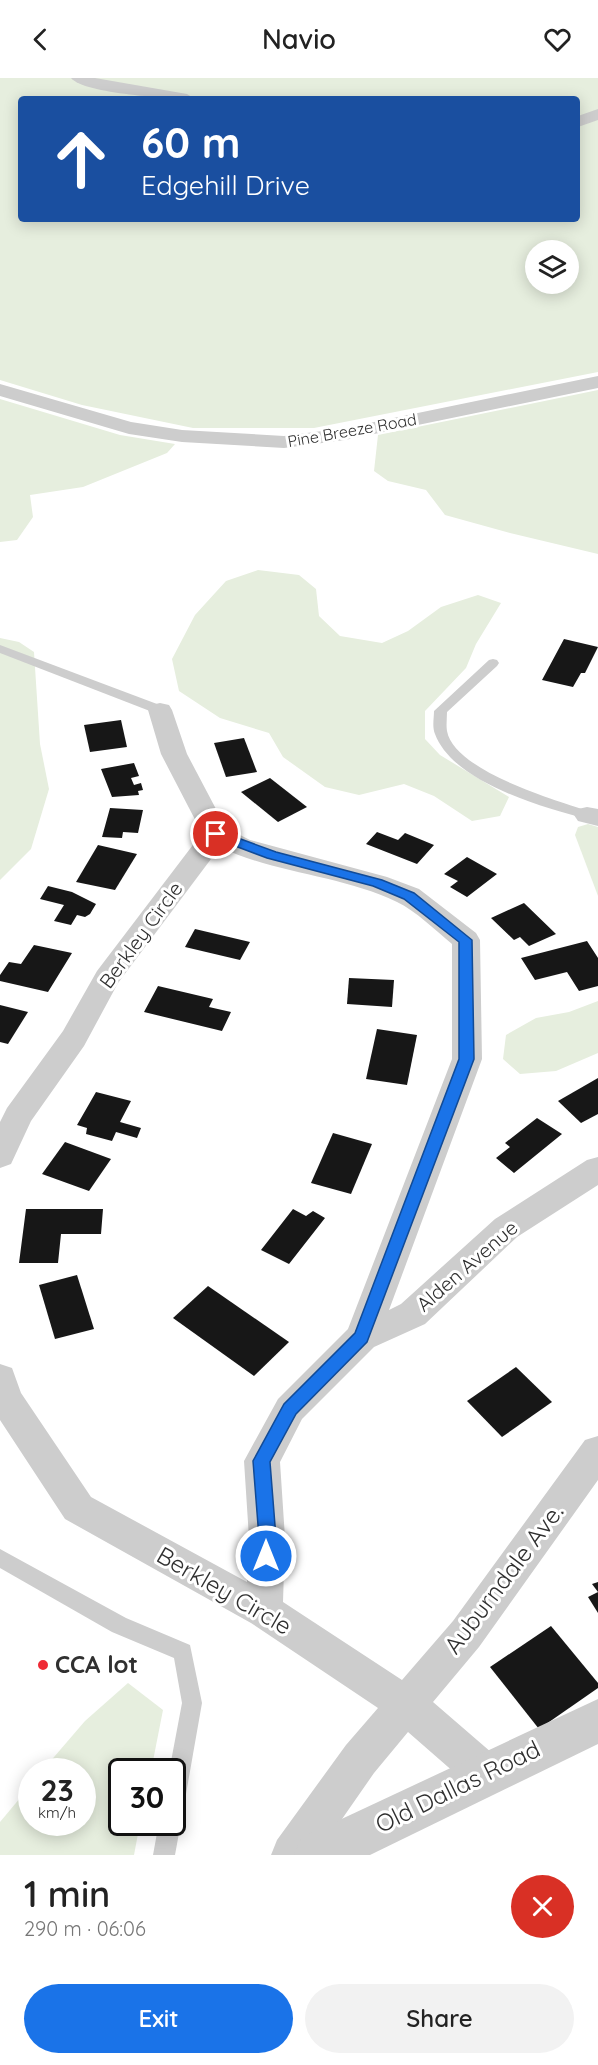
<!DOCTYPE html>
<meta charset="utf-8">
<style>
:root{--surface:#fff;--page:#f2f2f2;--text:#222;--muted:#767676;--accent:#1a73e8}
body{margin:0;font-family:Quicksand,sans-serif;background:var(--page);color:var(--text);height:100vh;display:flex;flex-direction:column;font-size:22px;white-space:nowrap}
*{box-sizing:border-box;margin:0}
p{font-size:20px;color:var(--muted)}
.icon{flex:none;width:33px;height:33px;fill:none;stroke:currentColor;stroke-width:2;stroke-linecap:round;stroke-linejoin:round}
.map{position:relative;height:1777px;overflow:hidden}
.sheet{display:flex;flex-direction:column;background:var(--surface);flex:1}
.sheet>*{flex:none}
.top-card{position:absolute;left:18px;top:18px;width:562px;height:126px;border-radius:6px;box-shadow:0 3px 15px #0003;background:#1a4fa0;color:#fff;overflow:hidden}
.controls{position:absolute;left:525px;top:162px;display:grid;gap:12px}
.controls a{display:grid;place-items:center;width:54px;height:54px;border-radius:50%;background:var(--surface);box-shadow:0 3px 15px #0003;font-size:30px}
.speed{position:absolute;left:18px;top:1680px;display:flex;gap:12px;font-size:30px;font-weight:700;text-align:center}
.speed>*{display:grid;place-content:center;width:78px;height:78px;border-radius:50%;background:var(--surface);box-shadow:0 3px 15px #0003;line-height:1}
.speed small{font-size:15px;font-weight:400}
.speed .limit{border:3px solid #111;border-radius:9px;background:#fff;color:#111}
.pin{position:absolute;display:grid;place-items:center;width:51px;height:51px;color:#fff;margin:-26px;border:3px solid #fff;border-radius:50%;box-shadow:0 2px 6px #0007}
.me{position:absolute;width:66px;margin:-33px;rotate:0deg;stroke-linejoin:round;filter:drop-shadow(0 0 4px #0008)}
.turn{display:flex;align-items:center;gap:21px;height:126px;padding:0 24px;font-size:27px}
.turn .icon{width:78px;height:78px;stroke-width:2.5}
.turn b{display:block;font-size:42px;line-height:51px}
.round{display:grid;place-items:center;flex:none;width:63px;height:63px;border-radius:32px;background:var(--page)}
.headline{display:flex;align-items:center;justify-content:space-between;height:102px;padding:0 24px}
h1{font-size:36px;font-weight:600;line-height:45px}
.primary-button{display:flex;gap:12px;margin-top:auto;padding:12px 24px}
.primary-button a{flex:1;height:69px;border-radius:36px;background:var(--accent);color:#fff;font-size:24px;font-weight:600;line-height:69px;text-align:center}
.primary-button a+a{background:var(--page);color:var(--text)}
header{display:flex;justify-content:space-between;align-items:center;height:78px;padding:0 24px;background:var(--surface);font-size:27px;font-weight:600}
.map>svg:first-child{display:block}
.green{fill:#e6eede;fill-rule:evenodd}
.building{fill:#171717}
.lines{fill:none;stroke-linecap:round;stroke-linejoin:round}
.service{fill:#cdcdcd;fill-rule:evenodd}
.minor{fill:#cdcdcd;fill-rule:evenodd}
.tertiary{fill:#cdcdcd;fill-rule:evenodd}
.route{fill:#1a73e8;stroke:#114b97;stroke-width:1.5}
.poi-dot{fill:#ef2a35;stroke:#fff;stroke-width:2}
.labels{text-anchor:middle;stroke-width:6;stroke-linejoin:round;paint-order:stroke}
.far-street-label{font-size:16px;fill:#303030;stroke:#fff}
.street-label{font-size:20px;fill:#303030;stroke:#fff}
.near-street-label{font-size:24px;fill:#303030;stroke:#fff}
.near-poi-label{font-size:24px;font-weight:bold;fill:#303030;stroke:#fff;text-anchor:start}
</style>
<header><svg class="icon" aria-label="back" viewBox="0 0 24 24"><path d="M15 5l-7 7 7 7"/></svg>Navio<svg class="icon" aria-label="heart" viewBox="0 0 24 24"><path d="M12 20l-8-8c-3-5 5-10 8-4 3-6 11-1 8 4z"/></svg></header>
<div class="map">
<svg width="598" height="1777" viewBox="0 0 598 1777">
<rect width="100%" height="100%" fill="#fff"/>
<g class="green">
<path d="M0,0H598V294L314,350H193L82,327L0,302ZM21,21H578V141H21ZM536,172H568V206H536Z"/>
<path d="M598,312V476L510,455L445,437L426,412L388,403L374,393L378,357Z"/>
<path d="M0,321L120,357L175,366L167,375L83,409L30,417L33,439L17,462L0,464Z"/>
<path d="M258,492L299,497L316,511L319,538L340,558L382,565L408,553L441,529L478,517L501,525L476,566L466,590L425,633V661L440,677L509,719L500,738L472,743L434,718L404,706L359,717L325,709L283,679L269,655L220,640L179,613L172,581L195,537L226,503Z"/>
<path d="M0,560L19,564L34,574L40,666L49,711L31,771L0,802Z"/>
<path d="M588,746L598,749V818L575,757L578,749Z"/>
<path d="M598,923V975L556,993L520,996L503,981L506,957L536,940L569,934Z"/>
<path d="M128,1605L163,1632L151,1693L122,1694V1744L140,1745L134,1777H0V1744L31,1707L32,1744H82V1694L42,1693L85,1643Z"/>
</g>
<g class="building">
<path d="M564,561L598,569L585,595H581L573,609L542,602Z"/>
<path d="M121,642L127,669L90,674L84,647Z"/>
<path d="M244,660L257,694L226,699L214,665Z"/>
<path d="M134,685L139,698L131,700L134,707L141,705L143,712L138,713L139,717L112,719L101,691Z"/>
<path d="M270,700L307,729L278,744L241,714Z"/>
<path d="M110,730L143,732L138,755L123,754L122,760L102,759Z"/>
<path d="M377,754L398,762L405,755L434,767L417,786L366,766Z"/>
<path d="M98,767L137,776L115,812L76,804Z"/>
<path d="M467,779L497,796L467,819L450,809L458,803L444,796Z"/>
<path d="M48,808L72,814L96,826L90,836L85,839L77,837L71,847L54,843L64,827L40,821Z"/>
<path d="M524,825L556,856L529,868L520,859L514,862L491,840Z"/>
<path d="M195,851L250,864L240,882L185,869Z"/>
<path d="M587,863L598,880V908L579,913L567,894L535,902L521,880Z"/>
<path d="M34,867L72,875L48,914L0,903V897L9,884L21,886Z"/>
<path d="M349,900L394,902L392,929L347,926Z"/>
<path d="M158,908L213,921L209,929L231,934L222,953L144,934Z"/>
<path d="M0,927L28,934L8,966L0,964Z"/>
<path d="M377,951L417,957L407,1007L366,1001Z"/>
<path d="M598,1000V1036L581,1045L558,1023Z"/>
<path d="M96,1014L131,1023L120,1044L141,1050L137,1060L116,1054L112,1063L86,1056L87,1050L77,1047Z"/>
<path d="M537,1040L562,1056L514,1095L496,1080L510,1069L505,1065Z"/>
<path d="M333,1055L372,1066L351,1116L311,1105Z"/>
<path d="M65,1064L111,1081L89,1113L42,1096Z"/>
<path d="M26,1131H103L101,1156H61L58,1185H19Z"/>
<path d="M293,1131L306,1138L313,1133L325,1140L289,1186L261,1172Z"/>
<path d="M77,1197L94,1251L55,1261L39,1207Z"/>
<path d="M208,1208L289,1264L254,1298L173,1240Z"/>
<path d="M516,1289L552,1324L502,1359L467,1323Z"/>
<path d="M598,1504V1535L588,1519L598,1514L592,1506Z"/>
<path d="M551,1548L598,1605V1610L539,1651L490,1589Z"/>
</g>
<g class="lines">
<g class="service">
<path d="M0,567L165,629L167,632L160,636L155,635L0,575Z"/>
<path d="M493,581L497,582L499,585L497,588L447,634C447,640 446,647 447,653C454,693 557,723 592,734L594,737L592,740L587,741C541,729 453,704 435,656C432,649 434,640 434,633L489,582Z"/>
<path d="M0,1471L126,1540L190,1567L202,1625L183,1733L179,1741L181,1744L175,1777H153L159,1744H172V1694H169L182,1625L174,1580L112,1554L0,1490Z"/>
</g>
<g class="minor">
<path d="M71,0H95L187,16L195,21C173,21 84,16 71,0Z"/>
<path d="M598,31V42L578,49V38Z"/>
<path d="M598,298V310L345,362L284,370L182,364L129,356L0,318V306L131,344L182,352L284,358L345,350Z"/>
<path d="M160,625L169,627L172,632L187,676L226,750L250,762L387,799L419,811L476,855L480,862L482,981L389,1232L401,1226L495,1141L587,1082L598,1079V1107L517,1159L425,1246L374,1269L302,1341L280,1384L285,1460L283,1524L402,1602L453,1543L585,1362L598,1358V1402L479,1569L433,1624L499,1681L505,1695L499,1709L485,1715L471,1709L408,1654L374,1695L317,1777H271L277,1762L346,1667L378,1630L251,1545L65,1441L0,1342V1286L12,1290L21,1315L91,1419L247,1504L249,1460L244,1383L278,1321L348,1251L452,981V866C435,852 416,833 397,824C341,797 276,796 220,769L118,905L84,968L31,1043L11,1086L0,1090V1044L7,1030L63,953L97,893L202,755L161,676L148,632L151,627Z"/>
<path d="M587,729L598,731V748L578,743L574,737L578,731Z"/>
</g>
<path class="tertiary" d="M598,1621V1666L370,1777H294L301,1760Z"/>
</g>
<path class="route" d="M216,752L276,774L382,802L414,815L472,862L474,981L367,1264L296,1336L270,1384L276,1460L273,1484L266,1486L260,1484L258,1478L259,1460L253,1383L284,1326L355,1255L459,981V864L404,821L373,808L267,780L211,759L209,756Z"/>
<circle class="poi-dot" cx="43" cy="1587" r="6"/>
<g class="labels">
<g class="far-street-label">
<text transform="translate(352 352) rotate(-10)" y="6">Pine Breeze Road</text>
</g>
<g class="street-label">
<text transform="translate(141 857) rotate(-54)" y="7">Berkley Circle</text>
<text transform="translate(467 1188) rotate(-41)" y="7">Alden Avenue</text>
</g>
<g class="near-street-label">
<text transform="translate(504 1501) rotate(-53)" y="8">Auburndale Ave.</text>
<text transform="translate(224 1513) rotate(30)" y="8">Berkley Circle</text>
<text transform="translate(458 1709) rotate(-26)" y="8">Old Dallas Road</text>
</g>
<g class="near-poi-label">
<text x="55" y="1595">CCA lot</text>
</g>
</g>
</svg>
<div class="controls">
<a><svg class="icon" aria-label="layers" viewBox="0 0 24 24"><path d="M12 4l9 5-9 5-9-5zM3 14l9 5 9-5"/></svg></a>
</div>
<div class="speed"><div>23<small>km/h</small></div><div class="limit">30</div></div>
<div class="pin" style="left:216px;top:756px;background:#d93025"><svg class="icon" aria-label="arrive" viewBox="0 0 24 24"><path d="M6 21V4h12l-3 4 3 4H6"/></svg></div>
<svg class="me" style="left:266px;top:1478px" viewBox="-20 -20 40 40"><circle r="17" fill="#1a73e8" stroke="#fff" stroke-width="3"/><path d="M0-11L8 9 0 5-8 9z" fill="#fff"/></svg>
<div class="top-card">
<div class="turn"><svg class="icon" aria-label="ahead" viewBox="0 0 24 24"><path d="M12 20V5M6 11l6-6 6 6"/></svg><div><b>60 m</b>Edgehill Drive</div></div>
</div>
</div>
<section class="sheet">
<div class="headline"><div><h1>1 min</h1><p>290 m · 06:06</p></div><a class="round" style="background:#d93025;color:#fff"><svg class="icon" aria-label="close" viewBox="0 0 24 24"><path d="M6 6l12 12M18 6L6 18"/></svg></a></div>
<div class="primary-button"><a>Exit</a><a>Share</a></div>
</section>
